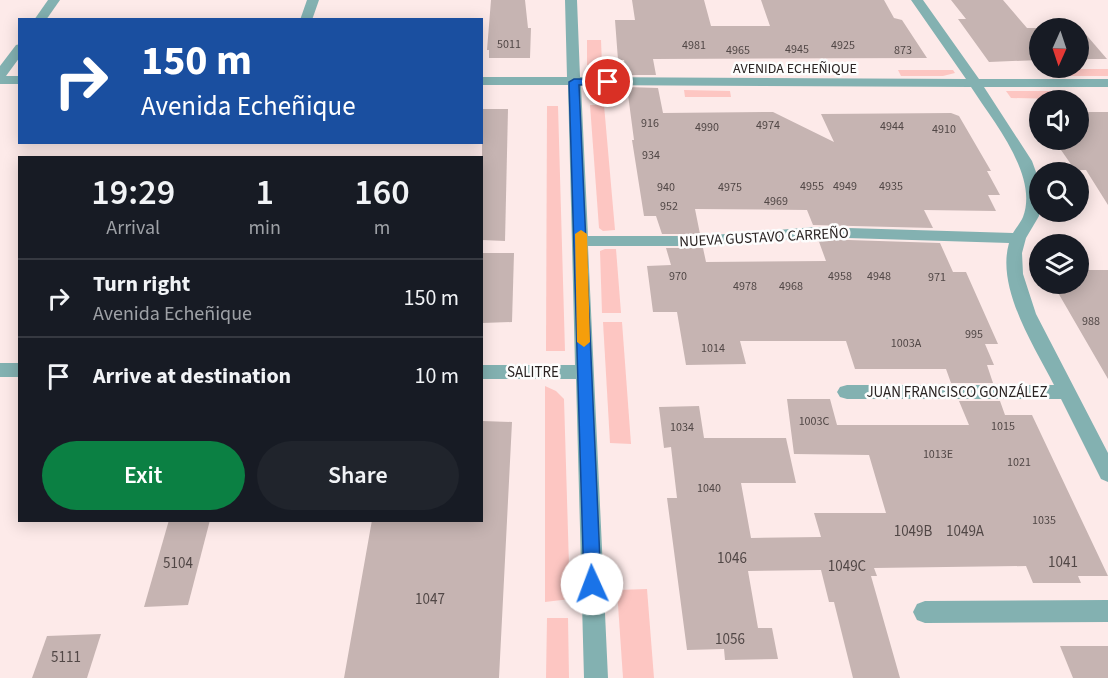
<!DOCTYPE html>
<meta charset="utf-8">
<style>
:root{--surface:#171b24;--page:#20242c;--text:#f1f3f6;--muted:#9ea1a6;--line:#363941;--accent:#0b8043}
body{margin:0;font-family:"Source Sans 3",sans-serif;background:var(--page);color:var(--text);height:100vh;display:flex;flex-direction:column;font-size:22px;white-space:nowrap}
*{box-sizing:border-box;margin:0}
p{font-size:20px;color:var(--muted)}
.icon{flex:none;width:33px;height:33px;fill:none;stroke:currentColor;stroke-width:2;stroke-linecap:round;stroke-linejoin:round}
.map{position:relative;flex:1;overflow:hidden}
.details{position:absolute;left:18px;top:156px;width:465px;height:366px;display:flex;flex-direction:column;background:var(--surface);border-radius:0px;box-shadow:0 3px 15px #0003}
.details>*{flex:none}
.top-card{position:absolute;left:18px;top:18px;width:465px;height:126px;border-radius:0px;box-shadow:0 3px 15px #0003;background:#1a4fa0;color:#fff;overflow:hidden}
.needle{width:39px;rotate:183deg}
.buttons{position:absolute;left:1029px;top:18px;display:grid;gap:12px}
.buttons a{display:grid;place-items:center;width:60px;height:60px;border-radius:50%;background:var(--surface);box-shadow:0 3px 15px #0003;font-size:30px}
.pin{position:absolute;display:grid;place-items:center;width:51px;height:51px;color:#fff;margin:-26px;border:3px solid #fff;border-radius:50%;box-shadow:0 2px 6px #0007}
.me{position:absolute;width:66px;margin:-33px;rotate:358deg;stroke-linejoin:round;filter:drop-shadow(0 0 4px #0008)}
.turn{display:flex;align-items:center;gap:21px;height:126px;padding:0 24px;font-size:27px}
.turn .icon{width:78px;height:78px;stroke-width:2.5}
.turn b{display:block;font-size:42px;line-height:51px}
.eta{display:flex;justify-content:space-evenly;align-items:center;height:102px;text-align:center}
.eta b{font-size:36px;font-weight:600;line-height:42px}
.button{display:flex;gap:12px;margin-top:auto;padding:12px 24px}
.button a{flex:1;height:69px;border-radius:36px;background:var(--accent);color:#fff;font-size:24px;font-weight:600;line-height:69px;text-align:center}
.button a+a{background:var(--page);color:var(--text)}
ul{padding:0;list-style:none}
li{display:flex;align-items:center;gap:18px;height:78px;padding:0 24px;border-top:2px solid var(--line)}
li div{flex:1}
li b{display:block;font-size:22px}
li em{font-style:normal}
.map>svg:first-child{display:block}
.green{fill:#fdc6c2}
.building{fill:#c6b4b2}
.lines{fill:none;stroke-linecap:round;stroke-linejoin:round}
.minor{fill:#83b1b1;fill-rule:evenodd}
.route{fill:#1a73e8;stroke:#114b97;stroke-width:1.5}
.slow{fill:#f59e0b}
.labels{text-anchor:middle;stroke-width:5;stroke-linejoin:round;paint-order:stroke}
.number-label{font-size:12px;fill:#514746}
.far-street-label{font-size:14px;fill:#2a2322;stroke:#fdfdfd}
.street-label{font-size:15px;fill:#2a2322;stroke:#fdfdfd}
.near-number-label{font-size:15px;fill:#514746}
</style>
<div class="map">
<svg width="1108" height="678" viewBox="0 0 1108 678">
<rect width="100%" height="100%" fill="#fdeae9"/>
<g class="green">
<path d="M587,40H601L602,65H587Z"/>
<path d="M1053,69H1108V76H1058Z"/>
<path d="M898,70H953L955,73L943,76H901Z"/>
<path d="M684,90L730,91L731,97H685Z"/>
<path d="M1006,91H1054L1060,99L1011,98Z"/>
<path d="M590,105H604L615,230L603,231L599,228Z"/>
<path d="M547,106H558L565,351H546Z"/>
<path d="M605,249H616L621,313H602L600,251Z"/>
<path d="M603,322H622L631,444L610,443Z"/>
<path d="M545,386L556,391L564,399L570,599L545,602Z"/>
<path d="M647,589L654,678H623L617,590Z"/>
<path d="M547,618H568L569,678H546Z"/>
</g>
<g class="building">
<path d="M491,0H525L528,28H531L530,58H489V50H487Z"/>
<path d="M632,0H704L711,26H770L761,0H884L894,18L902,20L927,58L653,59L656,75H626L624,60H618L615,20H635Z"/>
<path d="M951,0H1003L1027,28H1071H1040V60L989,62L958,19H966Z"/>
<path d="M1078,30H1082L1107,59H1078Z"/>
<path d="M627,87L658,88L663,113L773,112L834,142L821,114L951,113L959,116L991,171H987L1000,195H988L996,211L924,210L933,228L813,225L807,210L695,209L700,234H662L656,216H644L632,140H634Z"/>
<path d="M482,109H508L505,241L482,240Z"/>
<path d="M1078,112H1108V205L1086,170H1075L1054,140H1078Z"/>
<path d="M818,239L940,243L953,272H966L998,344H985L994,365H987L993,383H951L946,369H855L846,341H740L746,364L686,365L677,312H653L647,266L671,265L666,248H703L706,262L826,261Z"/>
<path d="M482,253H514L512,322L482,323Z"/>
<path d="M1078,270H1108V379L1053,284H1078Z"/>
<path d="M787,399H830L837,425H969L959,401H1000L1005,415H1032L1108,576H1078L1081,583H1033L1026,566L874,568L877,576H871L900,678H853L834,602H829L821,570L748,571L758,628H772L778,659L725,660L724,649L687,650L667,498H677L671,447L664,448L659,407L699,406L704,438H786L796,483H741L751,538L821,537L814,513H886L869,455L794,454Z"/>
<path d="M482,421L512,422L499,678H344L372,520H482Z"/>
<path d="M169,520H210L188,605L144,607Z"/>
<path d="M101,634L87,678H32L47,636Z"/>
<path d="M1060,646H1108V678H1073Z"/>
</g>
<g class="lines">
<g class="minor">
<path d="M48,0H60L46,20H34Z"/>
<path d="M307,0H319L312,20H300Z"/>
<path d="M565,0H577L580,77L966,79L911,0H923L979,79H1108V87H984L1032,161L1040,183L1039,216L1026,238L1022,253L1023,274L1036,314L1108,453V482L1101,479L1061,399H847L840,397L837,392L840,387L847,385H1054C1034,346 996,288 1009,243L815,237L700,246H588L608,678H584L576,379H482V365H575L568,85H482V77H567ZM581,85L971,87C992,120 1039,175 1023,217C1021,222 1016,228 1013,233L815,227L700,236H588Z"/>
<path d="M20,44V57L6,76H20V84H0V66L16,45Z"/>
<rect x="0" y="363" width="20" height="14"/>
<path d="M1108,600V622L925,623L917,620L913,612L917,604L925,601Z"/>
</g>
</g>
<path class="route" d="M608,79L613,82L612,84L579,85L601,584L598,589L592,592L586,589L584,584L569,82L574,79Z"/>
<path class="slow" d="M581,230L587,234L590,342L584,347L577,342L575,234Z"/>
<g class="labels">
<g class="number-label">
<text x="509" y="48">5011</text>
<text x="694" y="49">4981</text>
<text x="843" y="49">4925</text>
<text x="797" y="53">4945</text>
<text x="738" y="54">4965</text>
<text x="903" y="54">873</text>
<text x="650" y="127">916</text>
<text x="768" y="129">4974</text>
<text x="892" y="130">4944</text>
<text x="707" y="131">4990</text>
<text x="944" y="133">4910</text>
<text x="651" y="159">934</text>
<text x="812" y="190">4955</text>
<text x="845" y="190">4949</text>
<text x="891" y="190">4935</text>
<text x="666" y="191">940</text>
<text x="730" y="191">4975</text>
<text x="776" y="205">4969</text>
<text x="669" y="210">952</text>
<text x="678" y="280">970</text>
<text x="840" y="280">4958</text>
<text x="879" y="280">4948</text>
<text x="937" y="281">971</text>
<text x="745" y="290">4978</text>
<text x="791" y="290">4968</text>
<text x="1091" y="325">988</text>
<text x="974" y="338">995</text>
<text x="906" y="347">1003A</text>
<text x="713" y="352">1014</text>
<text x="814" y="425">1003C</text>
<text x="1003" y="430">1015</text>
<text x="682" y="431">1034</text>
<text x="938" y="458">1013E</text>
<text x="1019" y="466">1021</text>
<text x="709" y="492">1040</text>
<text x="1044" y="524">1035</text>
</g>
<g class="far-street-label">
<text x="795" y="73">AVENIDA ECHEÑIQUE</text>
</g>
<g class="street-label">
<text transform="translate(764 237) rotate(-3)" y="5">NUEVA GUSTAVO CARREÑO</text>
<text x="533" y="377">SALITRE</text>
<text x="957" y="397">JUAN FRANCISCO GONZÁLEZ</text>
</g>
<g class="near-number-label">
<text x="913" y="536">1049B</text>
<text x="965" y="536">1049A</text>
<text x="732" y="563">1046</text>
<text x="1063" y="567">1041</text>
<text x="178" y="568">5104</text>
<text x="847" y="571">1049C</text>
<text x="430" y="604">1047</text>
<text x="730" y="644">1056</text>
<text x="66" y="662">5111</text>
</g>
</g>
</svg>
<div class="buttons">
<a><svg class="needle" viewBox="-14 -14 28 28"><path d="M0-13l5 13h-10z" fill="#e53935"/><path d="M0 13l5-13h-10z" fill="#9ea1a6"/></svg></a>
<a><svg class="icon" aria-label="sound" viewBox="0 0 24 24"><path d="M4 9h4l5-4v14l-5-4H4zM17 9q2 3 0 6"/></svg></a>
<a><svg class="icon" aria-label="search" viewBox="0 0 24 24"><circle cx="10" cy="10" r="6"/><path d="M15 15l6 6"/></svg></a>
<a><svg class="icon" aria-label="layers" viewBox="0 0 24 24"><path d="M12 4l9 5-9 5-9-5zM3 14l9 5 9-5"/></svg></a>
</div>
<div class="pin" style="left:608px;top:82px;background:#d93025"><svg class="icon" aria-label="arrive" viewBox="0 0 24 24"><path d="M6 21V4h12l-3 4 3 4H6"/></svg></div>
<svg class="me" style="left:592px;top:584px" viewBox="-20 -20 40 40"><circle r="19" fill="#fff"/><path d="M0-13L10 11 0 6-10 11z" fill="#1a73e8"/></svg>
<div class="top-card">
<div class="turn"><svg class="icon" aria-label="right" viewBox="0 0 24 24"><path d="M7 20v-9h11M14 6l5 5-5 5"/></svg><div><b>150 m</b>Avenida Echeñique</div></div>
</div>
<section class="details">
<div class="eta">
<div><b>19:29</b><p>Arrival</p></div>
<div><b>1</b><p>min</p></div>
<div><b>160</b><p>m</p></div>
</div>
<ul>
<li><svg class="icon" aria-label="right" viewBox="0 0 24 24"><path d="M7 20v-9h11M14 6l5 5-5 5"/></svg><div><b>Turn right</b><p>Avenida Echeñique</p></div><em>150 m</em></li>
<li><svg class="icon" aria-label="arrive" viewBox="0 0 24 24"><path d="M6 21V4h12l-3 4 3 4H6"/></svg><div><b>Arrive at destination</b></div><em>10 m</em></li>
</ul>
<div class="button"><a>Exit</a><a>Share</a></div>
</section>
</div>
